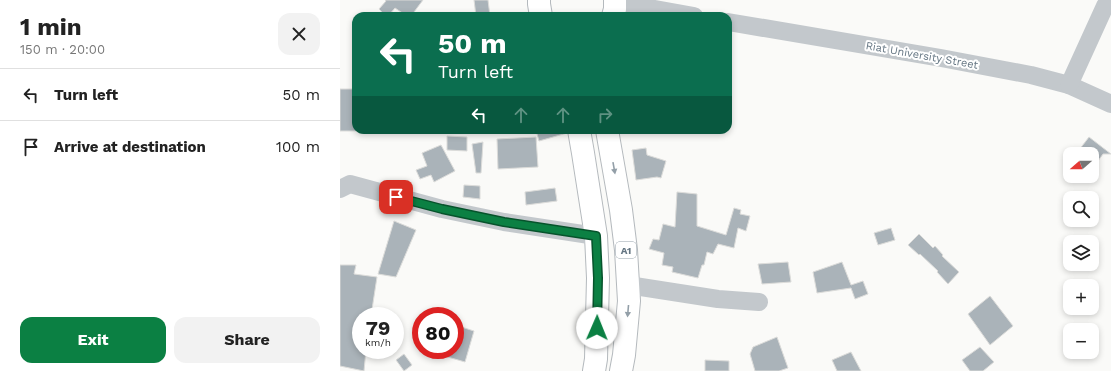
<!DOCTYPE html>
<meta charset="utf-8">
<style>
:root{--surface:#fff;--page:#f2f2f2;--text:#222;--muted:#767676;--line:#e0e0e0;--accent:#0b8043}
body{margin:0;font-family:"Work Sans",sans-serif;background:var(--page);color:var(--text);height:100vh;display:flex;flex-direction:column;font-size:15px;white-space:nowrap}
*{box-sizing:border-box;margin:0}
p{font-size:13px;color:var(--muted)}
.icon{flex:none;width:22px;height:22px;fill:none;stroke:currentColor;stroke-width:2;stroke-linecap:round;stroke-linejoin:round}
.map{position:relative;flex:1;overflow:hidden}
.drawer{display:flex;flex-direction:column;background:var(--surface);width:340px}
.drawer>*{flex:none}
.hud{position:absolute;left:12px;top:12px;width:380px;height:122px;border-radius:12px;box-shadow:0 2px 6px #0003;background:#0b6e4f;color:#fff;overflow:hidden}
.needle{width:26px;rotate:250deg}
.controls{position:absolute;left:723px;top:147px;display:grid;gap:8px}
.controls a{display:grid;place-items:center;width:36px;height:36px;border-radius:8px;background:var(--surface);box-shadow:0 2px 6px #0003;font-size:20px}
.speed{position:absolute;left:12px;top:307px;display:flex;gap:8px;font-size:20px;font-weight:700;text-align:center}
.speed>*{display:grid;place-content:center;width:52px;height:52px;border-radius:50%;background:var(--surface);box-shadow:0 2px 6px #0003;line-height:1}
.speed small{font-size:10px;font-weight:400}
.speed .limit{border:6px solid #d22;background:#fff;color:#111}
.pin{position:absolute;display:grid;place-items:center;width:34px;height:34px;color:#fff;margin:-17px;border-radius:8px;box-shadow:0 2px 6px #0006}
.me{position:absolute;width:44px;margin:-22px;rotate:1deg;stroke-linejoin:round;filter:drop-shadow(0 0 3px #0008)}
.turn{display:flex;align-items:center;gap:14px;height:84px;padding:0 20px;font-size:18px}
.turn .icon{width:52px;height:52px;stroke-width:2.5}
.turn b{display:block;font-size:28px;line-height:34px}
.lanes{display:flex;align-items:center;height:38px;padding:0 20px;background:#0003;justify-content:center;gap:20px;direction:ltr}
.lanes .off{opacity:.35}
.round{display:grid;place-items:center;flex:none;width:42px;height:42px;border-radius:12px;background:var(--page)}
.overview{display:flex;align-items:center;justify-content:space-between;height:68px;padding:0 20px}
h1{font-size:24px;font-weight:700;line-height:30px}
.primary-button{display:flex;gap:8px;margin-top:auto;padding:8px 20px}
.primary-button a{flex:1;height:46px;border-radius:12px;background:var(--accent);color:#fff;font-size:16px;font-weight:700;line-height:46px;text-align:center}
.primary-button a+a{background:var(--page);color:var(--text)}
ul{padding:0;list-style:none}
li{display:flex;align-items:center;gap:12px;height:52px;padding:0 20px;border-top:1px solid var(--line)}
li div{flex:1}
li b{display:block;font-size:15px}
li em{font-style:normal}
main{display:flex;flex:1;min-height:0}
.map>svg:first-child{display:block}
.building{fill:#aab3b9;stroke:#dcdcda}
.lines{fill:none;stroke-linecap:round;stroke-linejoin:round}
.highway-casing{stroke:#b4b9bd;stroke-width:24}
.minor{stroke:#c3c8cc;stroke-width:18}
.highway{stroke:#fff;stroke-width:22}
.oneway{fill:#939fa8}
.route-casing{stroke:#07532c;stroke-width:10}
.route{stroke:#0b8043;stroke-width:7}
.labels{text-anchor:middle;stroke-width:4;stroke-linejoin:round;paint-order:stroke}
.shield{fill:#fff;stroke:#939fa8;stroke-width:1}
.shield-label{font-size:10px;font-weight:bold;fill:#657683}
.street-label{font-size:11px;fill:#657683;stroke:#fff}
</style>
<main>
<section class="drawer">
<div class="overview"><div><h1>1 min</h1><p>150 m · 20:00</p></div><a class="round"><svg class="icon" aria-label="close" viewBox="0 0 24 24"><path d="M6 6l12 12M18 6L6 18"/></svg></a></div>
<ul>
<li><svg class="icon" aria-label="left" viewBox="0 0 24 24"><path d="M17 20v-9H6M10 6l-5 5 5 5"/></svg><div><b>Turn left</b></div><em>50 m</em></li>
<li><svg class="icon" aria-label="arrive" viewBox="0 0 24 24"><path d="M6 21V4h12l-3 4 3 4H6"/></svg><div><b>Arrive at destination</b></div><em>100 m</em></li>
</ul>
<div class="primary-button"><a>Exit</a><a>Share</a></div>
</section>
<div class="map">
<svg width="771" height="371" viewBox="0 0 771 371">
<rect width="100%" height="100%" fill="#fafaf8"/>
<g class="building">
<path d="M45,0H83L71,16H67L55,8L48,16H46L39,9L46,1Z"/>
<path d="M134,0H148L150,16H136Z"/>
<path d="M0,89H13L14,112H16V131H0Z"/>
<path d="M196,130H227V133L199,141Z"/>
<path d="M107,136L127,137V151L107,150Z"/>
<path d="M196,137L198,167L158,169L157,139Z"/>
<path d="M749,137L771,154H763L752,169V154H736Z"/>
<path d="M143,142L141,173H136L132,144Z"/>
<path d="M101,145L115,171L94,182L91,175L80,179L76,170L87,166L82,153Z"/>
<path d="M306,148L307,155L326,161L321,178L317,177L296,180L292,150Z"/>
<path d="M124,185L140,186V199L123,197Z"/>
<path d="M215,188L217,201L186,205L185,192Z"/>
<path d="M337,192L357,194V226L386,235L394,208L401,210L400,214L410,216L406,231L398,228L394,248L378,244L373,254L367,252L364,265H362L358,278L332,272L333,267L322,265L324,253L309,249L313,239L319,240L323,224L335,227Z"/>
<path d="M54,221L76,230L56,277L38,274Z"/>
<path d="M551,228L555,240L538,245L534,233Z"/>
<path d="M579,234L593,248L595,246L603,255L602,256L619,272L608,284L597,272L598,271L580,254L579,255L568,245Z"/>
<path d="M448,262L451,282L422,284L418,264Z"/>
<path d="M502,262L511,285L523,281L528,294L515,299L511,288L477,293L473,272Z"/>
<path d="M0,265H16L14,274L37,277L31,316H21V322H20L17,345L21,346V350H26L24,371L0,366Z"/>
<path d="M650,296L673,326L650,345L628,314Z"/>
<path d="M115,325L134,331L125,362L94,353V350H115Z"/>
<path d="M437,337L448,368L439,371H415L410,354L413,347Z"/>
<path d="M640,347L654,362L643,371H630L622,360Z"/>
<path d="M511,352L521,371H497L492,360Z"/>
<path d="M64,354L72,365L64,371L56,360Z"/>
<path d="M365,360L389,361V371H365Z"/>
</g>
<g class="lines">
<g class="highway-casing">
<g id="highway">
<path d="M199,0V4L201,16"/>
<path d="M273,16L275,9V0"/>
<path d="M239,130L243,153L256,236L258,278L256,359L254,371"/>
<path d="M267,130L281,210L286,250L289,301L284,355L281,371"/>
</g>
</g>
<g class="minor">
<path d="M275,2L354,16"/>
<path d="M388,22L601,58L691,75L729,85L771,104"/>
<path d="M729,85L765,6L769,0"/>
<path d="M0,189L10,184L102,209L164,222L256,236"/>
<path d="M288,285L378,299L419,302"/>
</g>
<use href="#highway" class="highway"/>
</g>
<defs><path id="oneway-solid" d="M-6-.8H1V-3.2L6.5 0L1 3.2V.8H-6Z"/></defs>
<g class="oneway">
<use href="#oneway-solid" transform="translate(274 168) rotate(80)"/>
<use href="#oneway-solid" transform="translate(288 311) rotate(95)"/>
</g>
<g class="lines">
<g class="route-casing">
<path id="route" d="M56,197L102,209L164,222L256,236L258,278L257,328"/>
</g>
<use href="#route" class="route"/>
</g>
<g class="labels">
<rect class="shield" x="276" y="242" width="20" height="16" rx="3"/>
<g class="shield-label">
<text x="286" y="254">A1</text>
</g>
<g class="street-label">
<text transform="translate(582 55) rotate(10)" y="4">Riat University Street</text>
</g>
</g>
</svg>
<div class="controls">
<a><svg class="needle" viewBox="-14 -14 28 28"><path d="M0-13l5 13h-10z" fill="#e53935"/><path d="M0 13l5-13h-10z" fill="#767676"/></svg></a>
<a><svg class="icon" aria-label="search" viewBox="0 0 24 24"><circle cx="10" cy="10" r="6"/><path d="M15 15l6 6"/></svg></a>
<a><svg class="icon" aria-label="layers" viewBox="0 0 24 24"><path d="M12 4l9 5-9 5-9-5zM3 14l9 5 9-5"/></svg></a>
<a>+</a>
<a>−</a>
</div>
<div class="speed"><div>79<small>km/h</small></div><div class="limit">80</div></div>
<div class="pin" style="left:56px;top:197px;background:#d93025"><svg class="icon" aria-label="arrive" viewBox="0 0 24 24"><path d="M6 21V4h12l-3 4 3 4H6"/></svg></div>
<svg class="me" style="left:257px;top:328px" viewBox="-20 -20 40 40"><circle r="19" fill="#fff"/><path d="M0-13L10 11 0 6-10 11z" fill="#0b8043"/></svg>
<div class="hud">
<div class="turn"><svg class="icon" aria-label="left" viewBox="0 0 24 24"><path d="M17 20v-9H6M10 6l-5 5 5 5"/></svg><div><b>50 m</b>Turn left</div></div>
<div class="lanes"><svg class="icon" aria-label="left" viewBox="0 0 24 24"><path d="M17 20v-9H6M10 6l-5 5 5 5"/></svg><svg class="icon off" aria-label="ahead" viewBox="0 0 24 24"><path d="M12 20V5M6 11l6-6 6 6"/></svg><svg class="icon off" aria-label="ahead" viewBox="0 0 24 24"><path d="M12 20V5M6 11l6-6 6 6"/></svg><svg class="icon off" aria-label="right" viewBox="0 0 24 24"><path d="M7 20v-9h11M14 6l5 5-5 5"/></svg></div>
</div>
</div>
</main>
